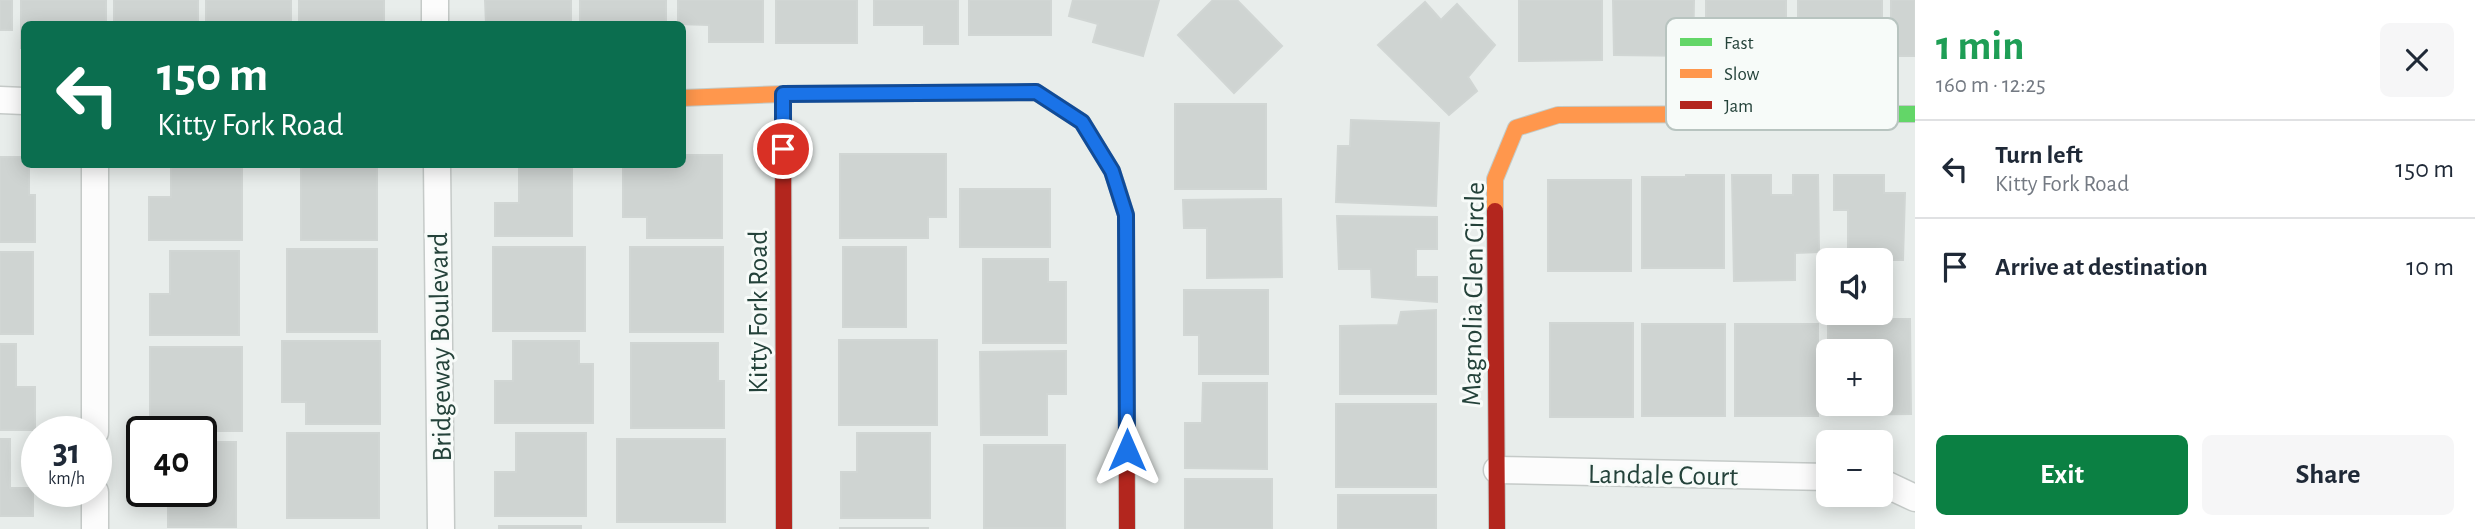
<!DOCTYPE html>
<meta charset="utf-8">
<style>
:root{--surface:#fff;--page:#f6f6f7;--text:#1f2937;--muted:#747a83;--line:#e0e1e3;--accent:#0b8043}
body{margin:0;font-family:"Alegreya Sans",sans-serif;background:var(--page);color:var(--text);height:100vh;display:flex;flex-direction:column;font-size:26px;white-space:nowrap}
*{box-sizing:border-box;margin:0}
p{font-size:23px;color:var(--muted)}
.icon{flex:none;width:38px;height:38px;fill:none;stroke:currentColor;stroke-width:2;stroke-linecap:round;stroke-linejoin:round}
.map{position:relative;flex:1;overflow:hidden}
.sheet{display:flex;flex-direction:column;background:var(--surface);width:560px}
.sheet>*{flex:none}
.hud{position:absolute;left:21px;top:21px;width:665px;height:147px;border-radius:10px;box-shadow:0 4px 18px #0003;background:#0b6e4f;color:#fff;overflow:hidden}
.buttons{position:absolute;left:1816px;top:248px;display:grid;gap:14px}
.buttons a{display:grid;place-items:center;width:77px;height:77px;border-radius:10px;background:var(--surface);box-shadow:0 4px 18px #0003;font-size:35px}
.speed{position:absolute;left:21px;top:416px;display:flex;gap:14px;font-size:35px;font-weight:700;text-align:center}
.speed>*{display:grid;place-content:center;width:91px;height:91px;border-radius:50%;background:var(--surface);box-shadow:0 4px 18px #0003;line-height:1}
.speed small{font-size:18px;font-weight:400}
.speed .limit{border:4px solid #111;border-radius:10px;background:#fff;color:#111}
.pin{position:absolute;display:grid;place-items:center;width:60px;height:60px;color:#fff;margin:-30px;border:4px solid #fff;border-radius:50%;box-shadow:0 2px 7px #0007}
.me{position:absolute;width:77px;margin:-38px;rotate:0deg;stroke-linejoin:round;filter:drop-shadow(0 0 5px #0008)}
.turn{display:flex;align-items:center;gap:24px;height:147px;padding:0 21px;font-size:32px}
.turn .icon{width:91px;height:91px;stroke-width:2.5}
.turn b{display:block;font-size:49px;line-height:60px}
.round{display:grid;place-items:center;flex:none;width:74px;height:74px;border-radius:10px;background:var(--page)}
.summary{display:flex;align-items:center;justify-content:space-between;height:119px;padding:0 21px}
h1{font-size:42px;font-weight:700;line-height:52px;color:#1e9e55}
.cta{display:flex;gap:14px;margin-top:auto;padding:14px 21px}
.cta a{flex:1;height:80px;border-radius:10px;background:var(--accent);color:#fff;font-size:28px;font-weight:700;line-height:80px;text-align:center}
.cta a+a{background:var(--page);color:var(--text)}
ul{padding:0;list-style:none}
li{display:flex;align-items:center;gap:21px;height:98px;padding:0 21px;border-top:2px solid var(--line)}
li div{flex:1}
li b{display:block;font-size:26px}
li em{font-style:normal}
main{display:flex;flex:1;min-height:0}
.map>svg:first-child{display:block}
.building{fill:#cfd4d2;stroke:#d1d6d4;stroke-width:2;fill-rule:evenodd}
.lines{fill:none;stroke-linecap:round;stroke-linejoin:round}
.street-casing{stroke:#c5cac8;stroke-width:29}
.fast-casing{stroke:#c3cbc8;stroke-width:18}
.slow-casing{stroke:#c3cbc8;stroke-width:18}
.jam-casing{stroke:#c3cbc8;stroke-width:18}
.street{stroke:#fcfcfc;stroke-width:26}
.fast{stroke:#63d668;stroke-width:16}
.slow{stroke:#ff974d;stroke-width:16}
.jam{stroke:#b3261e;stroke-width:16}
.route-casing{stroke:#114b97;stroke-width:18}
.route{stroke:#1a73e8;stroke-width:12}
.labels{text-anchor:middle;stroke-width:6;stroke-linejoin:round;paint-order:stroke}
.street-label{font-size:28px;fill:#24423a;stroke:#f7fbf9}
.key{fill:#f7fbf9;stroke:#b8c4c0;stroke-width:2}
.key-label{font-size:19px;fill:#24423a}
</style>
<main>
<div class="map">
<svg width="1915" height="529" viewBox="0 0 1915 529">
<rect width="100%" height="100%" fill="#e8edeb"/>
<g class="building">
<rect x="0" y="0" width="12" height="30"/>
<path d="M21,0H106V24H24V48H21Z"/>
<rect x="114" y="0" width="84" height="24"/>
<rect x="206" y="0" width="85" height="24"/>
<rect x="299" y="0" width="85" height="24"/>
<path d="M485,0H571V24H486Z"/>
<rect x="580" y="0" width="86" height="24"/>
<path d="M678,0H763V42H709V25L678,24Z"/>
<rect x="776" y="0" width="81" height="43"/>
<path d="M874,0H958V44H924V25H874Z"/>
<rect x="969" y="0" width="82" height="35"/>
<path d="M1073,0H1159L1143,56L1093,42L1098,24L1069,16Z"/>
<path d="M1213,0H1237L1282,46L1234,93L1178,35Z"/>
<path d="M1519,0H1602V60L1519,61Z"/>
<path d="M1613,0H1694L1693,56L1614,55Z"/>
<path d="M1706,0H1786V57H1757V38H1737V58H1706Z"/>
<rect x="1798" y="0" width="84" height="57"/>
<rect x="1891" y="0" width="24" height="56"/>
<path d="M1425,2L1441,20L1457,4L1495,45L1468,77L1477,91L1449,115L1378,45Z"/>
<rect x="1175" y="104" width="91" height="85"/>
<path d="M1351,120L1439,123L1436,206L1336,202L1338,146H1350Z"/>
<path d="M840,154H946V217H928V238H840Z"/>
<path d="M682,155H722V238H647V217H623V164H682Z"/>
<path d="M0,157H24V164H29V195H35V242H0Z"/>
<path d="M171,164H242V240H149V197H171Z"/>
<rect x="301" y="164" width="76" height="76"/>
<path d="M519,164H572V236H495V203H519Z"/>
<path d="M1686,175H1724V268H1642V177H1686Z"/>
<path d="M1732,175H1771V195H1793V175H1818L1819,252L1795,253V280L1734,281Z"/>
<path d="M1834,175H1884V193H1905L1903,260H1848V210H1834Z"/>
<rect x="1548" y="180" width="83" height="91"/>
<rect x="960" y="189" width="90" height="58"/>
<path d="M1281,199L1282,277L1207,278V228H1184L1183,200Z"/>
<path d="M1337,216L1437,217V249H1416V277H1437V302L1372,297L1371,269H1339Z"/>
<rect x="493" y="247" width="92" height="84"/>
<rect x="630" y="247" width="93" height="85"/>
<rect x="843" y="247" width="63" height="80"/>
<rect x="287" y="249" width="90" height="83"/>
<path d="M170,251H239V335H150V294H170Z"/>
<rect x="0" y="252" width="33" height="82"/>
<path d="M983,259H1048V282H1066V343H983Z"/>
<path d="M1184,290H1268V374H1199V335H1184Z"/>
<path d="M1436,310V394H1340V326L1398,325L1401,312Z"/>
<path d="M1828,319H1910L1911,414L1828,415ZM1829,352H1881V404H1829Z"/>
<rect x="1550" y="323" width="83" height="94"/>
<rect x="1642" y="324" width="83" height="92"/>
<rect x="1735" y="324" width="83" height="92"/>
<rect x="839" y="340" width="98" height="85"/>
<path d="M282,341H380V424H306V402H282Z"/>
<path d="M513,341H579V364H593V423H495V381H513Z"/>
<path d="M631,343H718V381H724V428H631Z"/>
<path d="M0,344H16V387H35V430H0Z"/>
<rect x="150" y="347" width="92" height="84"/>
<path d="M1066,351V394H1047V435H981L980,352Z"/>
<path d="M1203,383H1267V469L1185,468V423H1202Z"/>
<rect x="1336" y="404" width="100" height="83"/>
<rect x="287" y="433" width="92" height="85"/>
<path d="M516,433H586V516H495V472H516Z"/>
<path d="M857,433H930V518H841V472H857Z"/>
<path d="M0,439H10V488H33V516H0Z"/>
<rect x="617" y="439" width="108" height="83"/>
<path d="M201,442H236V527H168V492H201Z"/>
<rect x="984" y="445" width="81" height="83"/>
<rect x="1185" y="479" width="87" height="50"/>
<rect x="1338" y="495" width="98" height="34"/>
<rect x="499" y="526" width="82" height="3"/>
<rect x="840" y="528" width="88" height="1"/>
</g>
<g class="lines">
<g class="street-casing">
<g id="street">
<path d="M435,0V24"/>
<path d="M0,100L24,101"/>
<path d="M95,164V432"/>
<path d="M437,164L441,529"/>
<path d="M1497,470L1829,477"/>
<path d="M1881,482L1915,498"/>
<path d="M95,492V529"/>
</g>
</g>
<g class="fast-casing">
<path id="fast" d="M1740,114H1915"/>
</g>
<g class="slow-casing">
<g id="slow">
<path d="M682,98L783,94L1036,92L1082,122L1112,171L1117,186"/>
<path d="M1495,211V179L1516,128L1558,115L1740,114"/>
</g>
</g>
<g class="jam-casing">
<g id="jam">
<path d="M783,94L784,529"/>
<path d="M1117,186L1126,215L1127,529"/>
<path d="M1495,211L1497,529"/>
</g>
</g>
<use href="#street" class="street"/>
<use href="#fast" class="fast"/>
<use href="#slow" class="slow"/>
<use href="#jam" class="jam"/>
</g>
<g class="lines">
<g class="route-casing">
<path id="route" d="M783,149V94L1036,92L1082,122L1112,171L1126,215L1127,450"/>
</g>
<use href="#route" class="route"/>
</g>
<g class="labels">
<g class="street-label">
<text transform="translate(1472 294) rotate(-89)" y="10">Magnolia Glen Circle</text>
<text transform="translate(757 312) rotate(-90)" y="10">Kitty Fork Road</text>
<text transform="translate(439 347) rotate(-91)" y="10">Bridgeway Boulevard</text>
<text transform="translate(1663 474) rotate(1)" y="10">Landale Court</text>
</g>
</g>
<rect x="1666" y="18" width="232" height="112" rx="10" class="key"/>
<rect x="1680" y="38" width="32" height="8" fill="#63d668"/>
<rect x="1680" y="69" width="32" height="9" fill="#ff974d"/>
<rect x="1680" y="101" width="32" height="8" fill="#b3261e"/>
<g class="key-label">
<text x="1724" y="49">Fast</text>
<text x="1724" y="80">Slow</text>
<text x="1724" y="112">Jam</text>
</g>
</svg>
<div class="buttons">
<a><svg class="icon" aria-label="sound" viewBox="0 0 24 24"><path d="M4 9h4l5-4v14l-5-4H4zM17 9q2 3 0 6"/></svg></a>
<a>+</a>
<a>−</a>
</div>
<div class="speed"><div>31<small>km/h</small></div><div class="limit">40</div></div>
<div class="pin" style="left:783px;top:149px;background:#d93025"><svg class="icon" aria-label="arrive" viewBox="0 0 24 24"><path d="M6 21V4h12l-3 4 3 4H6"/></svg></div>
<svg class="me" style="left:1127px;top:450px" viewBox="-20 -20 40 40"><path d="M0-17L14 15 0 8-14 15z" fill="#1a73e8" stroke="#fff" stroke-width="4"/></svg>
<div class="hud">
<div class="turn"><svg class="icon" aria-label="left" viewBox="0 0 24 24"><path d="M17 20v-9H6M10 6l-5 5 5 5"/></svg><div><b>150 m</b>Kitty Fork Road</div></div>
</div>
</div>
<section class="sheet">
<div class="summary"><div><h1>1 min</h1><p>160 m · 12:25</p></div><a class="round"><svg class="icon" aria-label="close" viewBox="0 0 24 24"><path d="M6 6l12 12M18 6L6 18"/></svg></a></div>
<ul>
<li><svg class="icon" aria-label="left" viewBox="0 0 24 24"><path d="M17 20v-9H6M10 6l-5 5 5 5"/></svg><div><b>Turn left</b><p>Kitty Fork Road</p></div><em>150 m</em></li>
<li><svg class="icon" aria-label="arrive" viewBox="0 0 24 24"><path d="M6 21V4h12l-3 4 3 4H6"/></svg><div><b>Arrive at destination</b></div><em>10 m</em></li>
</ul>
<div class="cta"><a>Exit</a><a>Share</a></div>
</section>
</main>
